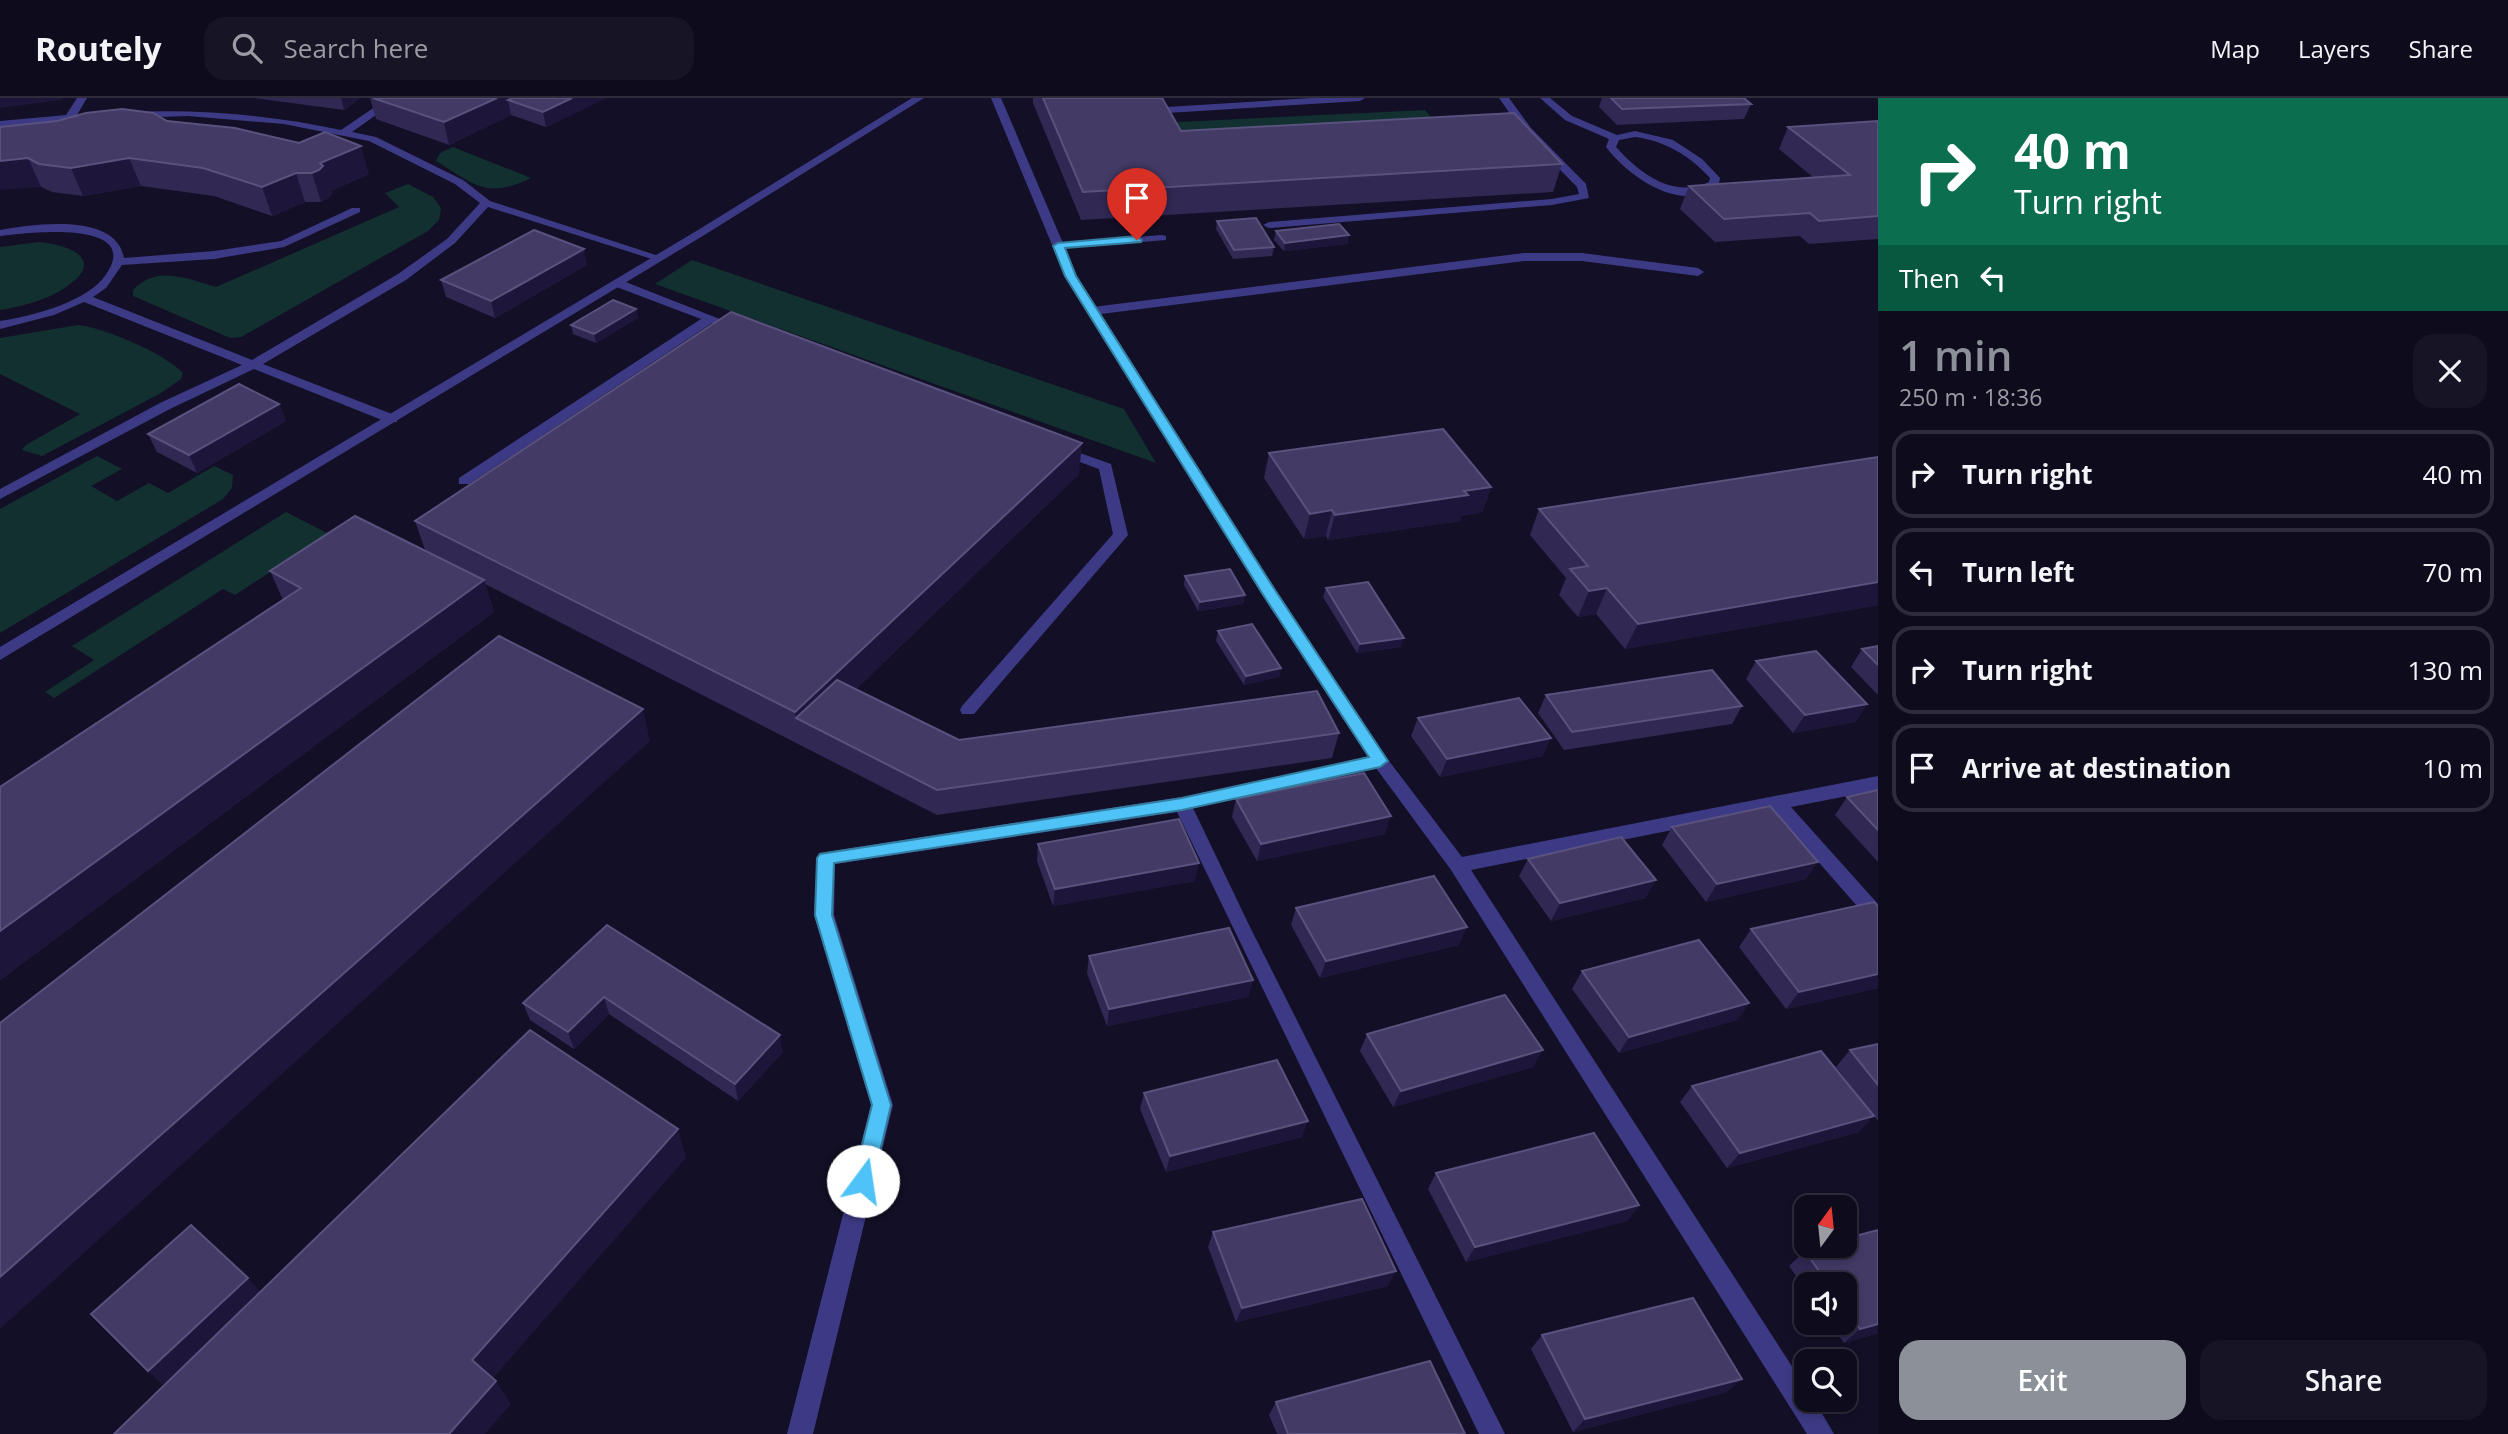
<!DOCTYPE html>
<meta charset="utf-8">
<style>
:root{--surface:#0e0b1c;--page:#171425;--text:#f1f3f6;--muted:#9b9ba3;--line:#2e2b3b;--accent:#8c9099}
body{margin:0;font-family:"Open Sans",sans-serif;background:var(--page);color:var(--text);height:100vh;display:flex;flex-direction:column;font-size:26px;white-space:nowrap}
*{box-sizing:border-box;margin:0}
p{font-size:23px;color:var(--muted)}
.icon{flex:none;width:38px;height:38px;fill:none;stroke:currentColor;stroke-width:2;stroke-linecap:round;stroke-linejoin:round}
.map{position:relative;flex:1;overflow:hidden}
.details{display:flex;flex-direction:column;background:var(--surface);width:630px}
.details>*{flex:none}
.top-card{background:#0b6e4f;color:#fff;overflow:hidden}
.needle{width:46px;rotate:15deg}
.buttons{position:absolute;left:1794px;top:1097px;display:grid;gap:14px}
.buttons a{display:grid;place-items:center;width:63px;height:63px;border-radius:14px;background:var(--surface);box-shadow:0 4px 10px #0003,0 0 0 2px var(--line);font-size:35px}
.pin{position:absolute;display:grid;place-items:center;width:60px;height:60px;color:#fff;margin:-72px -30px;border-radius:50% 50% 50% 0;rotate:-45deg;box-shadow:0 0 7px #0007}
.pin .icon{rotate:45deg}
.me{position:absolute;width:77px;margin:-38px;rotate:14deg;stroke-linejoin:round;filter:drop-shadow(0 0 5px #0008)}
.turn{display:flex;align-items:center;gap:24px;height:147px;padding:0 21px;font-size:32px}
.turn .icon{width:91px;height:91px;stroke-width:2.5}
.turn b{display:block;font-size:49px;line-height:60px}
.then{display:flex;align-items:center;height:66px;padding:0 21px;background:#0003;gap:14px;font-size:26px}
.round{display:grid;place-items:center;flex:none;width:74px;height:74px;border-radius:21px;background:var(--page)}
.summary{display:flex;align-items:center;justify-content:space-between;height:119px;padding:0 21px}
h1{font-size:42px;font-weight:600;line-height:52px;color:var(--accent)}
.primary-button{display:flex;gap:14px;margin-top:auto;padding:14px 21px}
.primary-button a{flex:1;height:80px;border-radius:21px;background:var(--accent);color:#fff;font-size:28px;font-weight:600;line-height:80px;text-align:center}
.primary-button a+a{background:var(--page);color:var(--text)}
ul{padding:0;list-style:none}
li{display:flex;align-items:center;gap:21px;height:88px;margin:0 14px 10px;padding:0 7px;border:4px solid var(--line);border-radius:21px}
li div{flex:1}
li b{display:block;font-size:26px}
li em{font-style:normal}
header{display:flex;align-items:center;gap:42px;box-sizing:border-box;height:98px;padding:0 35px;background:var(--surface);border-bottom:2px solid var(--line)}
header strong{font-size:33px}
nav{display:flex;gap:38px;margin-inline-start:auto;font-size:24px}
.search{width:490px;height:63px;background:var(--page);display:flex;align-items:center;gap:18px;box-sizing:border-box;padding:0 24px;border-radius:21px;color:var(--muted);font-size:26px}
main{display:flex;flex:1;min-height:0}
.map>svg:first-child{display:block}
.green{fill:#12302f}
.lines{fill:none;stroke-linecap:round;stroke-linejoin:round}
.service{fill:#3d3a85;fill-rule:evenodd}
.minor{fill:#3d3a85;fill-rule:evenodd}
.tertiary{fill:#3d3a85;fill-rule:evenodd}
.wall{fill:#312854}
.shaded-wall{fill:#1d163a}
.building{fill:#433a66;stroke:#5a527e;stroke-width:2}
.route{fill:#4fc3f7;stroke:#337fa1;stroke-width:2}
</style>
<header>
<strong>Routely</strong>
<div class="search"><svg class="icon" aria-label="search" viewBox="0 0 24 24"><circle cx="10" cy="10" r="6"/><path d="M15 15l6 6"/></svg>Search here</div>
<nav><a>Map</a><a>Layers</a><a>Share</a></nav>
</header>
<main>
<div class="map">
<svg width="1878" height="1336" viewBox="0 0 1878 1336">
<rect width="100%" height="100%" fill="#130f26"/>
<g class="green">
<path d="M1425,12L1451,43L1194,56L1177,24Z"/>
<path d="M453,49L531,80C486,102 474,86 436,63L440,55Z"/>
<path d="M408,86L433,99L441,110L439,122L428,133L241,239L230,240L133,198V192C156,166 189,181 216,189L399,109L385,95Z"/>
<path d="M39,144C72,147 108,163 63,191C45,203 22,208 0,212V149Z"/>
<path d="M692,162L1124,311L1156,365L655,186Z"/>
<path d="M78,227C105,230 164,255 183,275L181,281L161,295L42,358L22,352L26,347L80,316L0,276V240Z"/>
<path d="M97,358L122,371L91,388L117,403L149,385L168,395L214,368L233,377L232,390L223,401L0,535V411Z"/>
<path d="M286,414L329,436L235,497L223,491L54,600L45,594L94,562L72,548Z"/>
</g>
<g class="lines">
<g class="service">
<path d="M77,0H87L77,17L96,15L101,18L100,20L0,29V23L66,17Z"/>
<path d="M388,0H400L352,34L376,39L463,82L490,103L665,160L655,162L488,109L455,145L406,182L263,266L397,318V324H387L254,271L170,311L0,401V391L160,305L242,267L84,204L54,217L0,231V223C32,218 89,204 107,175C142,120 22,135 0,138V132C34,126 116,114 124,160L214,153L281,143L352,110H360V114L284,149L214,161L122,167L106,190L93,199L252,262L398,176L447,141L480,105L455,86L369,43L284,26L188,18L131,20L126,17L131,14C202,11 271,17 341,32Z"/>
<path d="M1312,0H1365L1360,3L1167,15L1162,12L1167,9Z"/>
<path d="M1499,0H1509L1531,30L1586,86L1589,100L1552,107L1269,130L1263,127L1269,124L1552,101L1579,96L1577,89L1523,34Z"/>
<path d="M1540,0H1550L1572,18L1617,37L1635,33L1673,42L1702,61L1720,80L1719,86C1683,118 1629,79 1606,49L1609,41L1565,22ZM1635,39C1665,43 1689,57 1710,80L1709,84C1673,101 1639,75 1616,49L1619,42Z"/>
<path d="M1162,137L1166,138V142L1058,151L1052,148L1058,145Z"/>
<path d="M1524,155H1582L1698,170L1704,174L1698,178L1582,163H1524L1093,217L1087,213L1093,209Z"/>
<path d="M618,181L745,231L739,235L712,225L469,386H459V380L701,221L614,188V182Z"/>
<path d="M1060,348L1111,366L1128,437L974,616H962L960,612L962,608L1113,436L1099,371L1055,355V349Z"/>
</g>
<path class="minor" d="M991,0H1001L1077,178L1275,492L1386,659L1462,759L1878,678V692L1791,709L1878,806V827L1871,824L1773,712L1471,772L1806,1290V1302H1814L1834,1336H1807L1451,772L1376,670L1193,710L1250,829L1505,1336H1479L1177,714L835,766L834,817L893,1007L813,1336H787L871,1007L814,817L817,760L819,755L1182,699L1368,659L1261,495L1065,178Z"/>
<path class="tertiary" d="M912,0H924L706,136L0,562V549L698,132Z"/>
</g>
<g class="wall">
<path d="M254,0H360L344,12Z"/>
<path d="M370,0H606L546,29L511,17L449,47L376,21Z"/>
<path d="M1033,0H1162L1181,33L1562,66L1553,94L1081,122L1033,5Z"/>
<path d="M1602,0H1744L1751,6L1744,21L1617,27L1599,9Z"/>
<path d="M167,23L369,76L331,93L332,96L328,100L321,104H305L272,118L214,98L141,88L83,98L52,94L41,89L0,29Z"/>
<path d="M1878,23V141L1809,146L1800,138L1715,144L1680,111L1689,88L1814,80L1779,51L1788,29Z"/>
<path d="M1217,123L1274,149L1272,158L1233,161L1216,131Z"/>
<path d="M1276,133L1349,137L1347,146L1284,153L1274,142Z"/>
<path d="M587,167L495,220L446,199L441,182Z"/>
<path d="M636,211L638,220L596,245L573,236L571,227Z"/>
<path d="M279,306L286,323L197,375L157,354L148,336Z"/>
<path d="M1269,355L1491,389L1482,414L1461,418L1460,423L1328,442L1326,438L1304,441L1264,380Z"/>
<path d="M1878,359V507L1625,551L1596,516L1578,519L1559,497L1566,480L1530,437L1539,411Z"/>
<path d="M1079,376L856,591L959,642L1339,635L1332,660L937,717L485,486L494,514L0,882V689L283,502L270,473L425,452L415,423Z"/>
<path d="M1185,478L1245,497L1243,506L1198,513L1184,487Z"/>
<path d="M1326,490L1401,549L1357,555L1323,499Z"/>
<path d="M1218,533L1281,570L1279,579L1244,587L1216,543Z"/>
<path d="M1878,548V597L1851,569L1862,551Z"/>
<path d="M1756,563L1867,606L1855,624L1793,635L1746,581Z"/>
<path d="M1546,597L1742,608L1732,626L1564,652L1538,615Z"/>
<path d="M1418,620L1543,658L1440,679L1411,638Z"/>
<path d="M1878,692V764L1835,717L1847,699Z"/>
<path d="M1236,701L1385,736L1257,763L1232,719Z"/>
<path d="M1672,729L1806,781L1706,804L1662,747Z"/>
<path d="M1038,746L1195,783L1053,808L1037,763Z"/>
<path d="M1528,761L1656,782L1645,800L1551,823L1519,778Z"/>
<path d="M1878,809V890L1786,911L1739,849L1751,831Z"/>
<path d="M1296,810L1459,847L1320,880L1291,827Z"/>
<path d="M607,827L783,954L738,1003L609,916L574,951L530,922L523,905Z"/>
<path d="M1089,858L1253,882L1248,899L1107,928L1087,875Z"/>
<path d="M1582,873L1749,905L1737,922L1619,955L1572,891Z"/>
<path d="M1367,936L1533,969L1393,1009L1360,953Z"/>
<path d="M1878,946V1023L1836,969L1850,952Z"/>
<path d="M1692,988L1859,1034L1727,1070L1680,1004Z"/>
<path d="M1144,995L1302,1039L1166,1074L1140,1011Z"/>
<path d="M1436,1075L1639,1107L1627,1123L1466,1164L1428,1091Z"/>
<path d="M1878,1132V1235L1844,1245L1829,1225H1844V1186H1806V1192L1789,1168L1805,1153L1822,1148H1844V1141Z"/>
<path d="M1213,1134L1388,1188L1236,1224L1208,1149Z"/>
<path d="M1542,1237L1727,1294L1573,1334L1531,1251Z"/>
<path d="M1276,1304L1465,1336H1277L1269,1317Z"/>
</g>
<g class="shaded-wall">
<path d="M0,0H62V2L0,10Z"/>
<path d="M341,0H360L344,12Z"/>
<path d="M497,0H547L508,2L511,17L449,47L444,24Z"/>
<path d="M572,0H606L546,29L543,14Z"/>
<path d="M361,48L369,76L331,93L332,96L328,100L321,104L312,75L320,65Z"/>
<path d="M28,60L41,89L0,92V63Z"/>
<path d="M129,60L141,88L83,98L71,70Z"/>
<path d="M296,75L305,104L272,118L262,89Z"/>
<path d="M1349,137L1347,146L1284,153L1285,145Z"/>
<path d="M584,151L587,167L495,220L491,203Z"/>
<path d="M636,211L638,220L596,245L594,236Z"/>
<path d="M279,306L286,323L197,375L189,357Z"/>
<path d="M1082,345L1079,376L815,630L796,620L795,614Z"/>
<path d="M1491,389L1482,414L1461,418L1460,423L1328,442L1335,417Z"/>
<path d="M1332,412L1326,438L1304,441L1310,416Z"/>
<path d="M484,482L494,514L0,882V833Z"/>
<path d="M1878,484V507L1625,551L1638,526Z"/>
<path d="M1607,490L1596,516L1578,519L1589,493Z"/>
<path d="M1245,497L1243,506L1198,513L1200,504Z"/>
<path d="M1404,540L1401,549L1357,555L1360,546Z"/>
<path d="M1281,570L1279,579L1244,587L1246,578Z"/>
<path d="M1867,606L1855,624L1793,635L1805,617Z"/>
<path d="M643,611L650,643L0,1231V1179Z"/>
<path d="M1551,640L1543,658L1440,679L1447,661Z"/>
<path d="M1391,718L1385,736L1257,763L1261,746Z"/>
<path d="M1818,764L1806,781L1706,804L1717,786Z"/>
<path d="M1199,765L1195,783L1053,808L1055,791Z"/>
<path d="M1656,782L1645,800L1551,823L1560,805Z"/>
<path d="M1467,829L1459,847L1320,880L1326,863Z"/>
<path d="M1878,876V890L1786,911L1799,894Z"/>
<path d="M1253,882L1248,899L1107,928L1109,911Z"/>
<path d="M604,899L609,916L574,951L568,934Z"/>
<path d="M1749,905L1737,922L1619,955L1629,939Z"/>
<path d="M780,937L783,954L738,1003L735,986Z"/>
<path d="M1543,952L1533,969L1393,1009L1401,993Z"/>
<path d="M1874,1018L1859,1034L1727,1070L1740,1055Z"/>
<path d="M1308,1023L1302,1039L1166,1074L1170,1058Z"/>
<path d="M678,1031L686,1060L487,1287L472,1262Z"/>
<path d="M1639,1107L1627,1123L1466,1164L1475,1149Z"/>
<path d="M1396,1173L1388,1188L1236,1224L1242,1210Z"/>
<path d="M248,1180L261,1194L163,1287L148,1273Z"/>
<path d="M1878,1226V1235L1844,1245L1860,1231Z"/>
<path d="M1742,1281L1727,1294L1573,1334L1585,1321Z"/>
<path d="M496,1283L511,1306L485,1336H449Z"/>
</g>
<g class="building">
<path d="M373,0H497L444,24Z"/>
<path d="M512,0H572L543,14L508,2Z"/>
<path d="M1043,0H1162L1181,33L1514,15L1562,66L1083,94Z"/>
<path d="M1611,0H1744L1751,6L1622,11Z"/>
<path d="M122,11L153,15L167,23L235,30L299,45L325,34L361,48L320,65L323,68L319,72L312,75H296L262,89L203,70L129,60L71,70L39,66L28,60L0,63V29L57,23L86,15Z"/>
<path d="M1878,23V118L1819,123L1810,115L1724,121L1689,88L1850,77L1788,29Z"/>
<path d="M1256,120L1274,149L1234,152L1217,123Z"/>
<path d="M1339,126L1349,137L1285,145L1276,133Z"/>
<path d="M534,132L584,151L491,203L441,182Z"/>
<path d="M613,202L636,211L594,236L571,227Z"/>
<path d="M731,214L1082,345L795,614L415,423Z"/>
<path d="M239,286L279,306L189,357L148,336Z"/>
<path d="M1443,331L1491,389L1464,393L1468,397L1335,417L1332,412L1310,416L1269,355Z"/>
<path d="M1878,359V484L1638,526L1607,490L1589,493L1570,471L1588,468L1539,411Z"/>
<path d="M355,418L484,482L0,833V689L301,490L270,473Z"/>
<path d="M1230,471L1245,497L1200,504L1185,478Z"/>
<path d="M1368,484L1404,540L1360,546L1326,490Z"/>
<path d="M1252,526L1281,570L1246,578L1218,533Z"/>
<path d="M499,538L643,611L0,1179V925Z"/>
<path d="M1878,548V567L1862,551Z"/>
<path d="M1816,553L1867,606L1805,617L1756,563Z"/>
<path d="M1712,572L1742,608L1572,634L1546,597Z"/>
<path d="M837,582L959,642L1317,593L1339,635L937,692L796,620Z"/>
<path d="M1519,600L1551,640L1447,661L1418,620Z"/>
<path d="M1364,675L1391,718L1261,746L1236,701Z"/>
<path d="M1878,692V732L1847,699Z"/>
<path d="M1770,708L1818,764L1717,786L1672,729Z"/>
<path d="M1179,721L1199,765L1055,791L1038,746Z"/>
<path d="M1621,739L1656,782L1560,805L1528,761Z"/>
<path d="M1434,778L1467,829L1326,863L1296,810Z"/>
<path d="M1874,804L1878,809V876L1799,894L1751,831Z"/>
<path d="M607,827L780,937L735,986L604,899L568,934L523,905Z"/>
<path d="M1229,830L1253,882L1109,911L1089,858Z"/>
<path d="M1699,842L1749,905L1629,939L1582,873Z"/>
<path d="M1505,897L1543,952L1401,993L1367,936Z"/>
<path d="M530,932L678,1031L472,1262L496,1283L449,1336H114Z"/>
<path d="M1878,946V987L1850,952Z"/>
<path d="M1821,953L1874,1018L1740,1055L1692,988Z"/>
<path d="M1277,962L1308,1023L1170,1058L1144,995Z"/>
<path d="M1594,1035L1639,1107L1475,1149L1436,1075Z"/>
<path d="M1362,1101L1396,1173L1242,1210L1213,1134Z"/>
<path d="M191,1127L248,1180L148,1273L91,1216Z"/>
<path d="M1878,1132V1226L1860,1231L1844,1209V1186H1828L1805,1153L1822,1148H1844V1141Z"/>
<path d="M1693,1200L1742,1281L1585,1321L1542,1237Z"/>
<path d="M1430,1263L1465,1336H1288L1276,1304Z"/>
</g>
<path class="route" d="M1137,138L1142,142L1141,144L1065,150L1076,178L1275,492L1388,663L1380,669L1182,712L834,765L832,817L891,1007L873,1083L870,1090L863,1093L856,1090L853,1083L872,1007L815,817L817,760L820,756L1182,700L1369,659L1262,495L1065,178L1053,148L1058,145Z"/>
</svg>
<div class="buttons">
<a><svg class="needle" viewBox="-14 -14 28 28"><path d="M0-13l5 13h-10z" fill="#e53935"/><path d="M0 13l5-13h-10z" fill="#9b9ba3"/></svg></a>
<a><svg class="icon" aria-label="sound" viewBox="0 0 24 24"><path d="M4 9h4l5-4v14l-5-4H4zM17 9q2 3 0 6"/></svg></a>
<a><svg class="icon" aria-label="search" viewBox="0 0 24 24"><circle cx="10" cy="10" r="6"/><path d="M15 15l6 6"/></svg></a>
</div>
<div class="pin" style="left:1137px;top:142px;background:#d93025"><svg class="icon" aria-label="arrive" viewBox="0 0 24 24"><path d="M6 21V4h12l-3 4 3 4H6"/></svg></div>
<svg class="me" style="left:863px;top:1083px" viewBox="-20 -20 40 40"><circle r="19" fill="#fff"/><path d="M0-13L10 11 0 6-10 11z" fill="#4fc3f7"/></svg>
</div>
<section class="details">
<div class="top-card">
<div class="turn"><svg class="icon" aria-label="right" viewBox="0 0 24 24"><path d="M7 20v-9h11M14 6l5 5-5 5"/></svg><div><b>40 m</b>Turn right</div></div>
<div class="then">Then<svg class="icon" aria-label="left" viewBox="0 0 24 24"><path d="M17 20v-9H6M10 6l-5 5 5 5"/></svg></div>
</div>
<div class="summary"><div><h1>1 min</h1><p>250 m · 18:36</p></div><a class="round"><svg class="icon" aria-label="close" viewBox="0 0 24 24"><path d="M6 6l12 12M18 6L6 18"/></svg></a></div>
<ul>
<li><svg class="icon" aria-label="right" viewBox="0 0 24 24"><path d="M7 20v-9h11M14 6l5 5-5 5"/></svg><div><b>Turn right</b></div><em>40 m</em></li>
<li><svg class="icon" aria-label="left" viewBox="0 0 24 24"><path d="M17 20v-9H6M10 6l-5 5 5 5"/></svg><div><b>Turn left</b></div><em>70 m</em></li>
<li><svg class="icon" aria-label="right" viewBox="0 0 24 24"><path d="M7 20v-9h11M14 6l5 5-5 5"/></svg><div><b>Turn right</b></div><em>130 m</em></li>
<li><svg class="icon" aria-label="arrive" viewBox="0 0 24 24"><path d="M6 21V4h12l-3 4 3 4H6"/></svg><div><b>Arrive at destination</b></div><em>10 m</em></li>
</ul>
<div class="primary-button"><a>Exit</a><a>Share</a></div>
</section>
</main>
